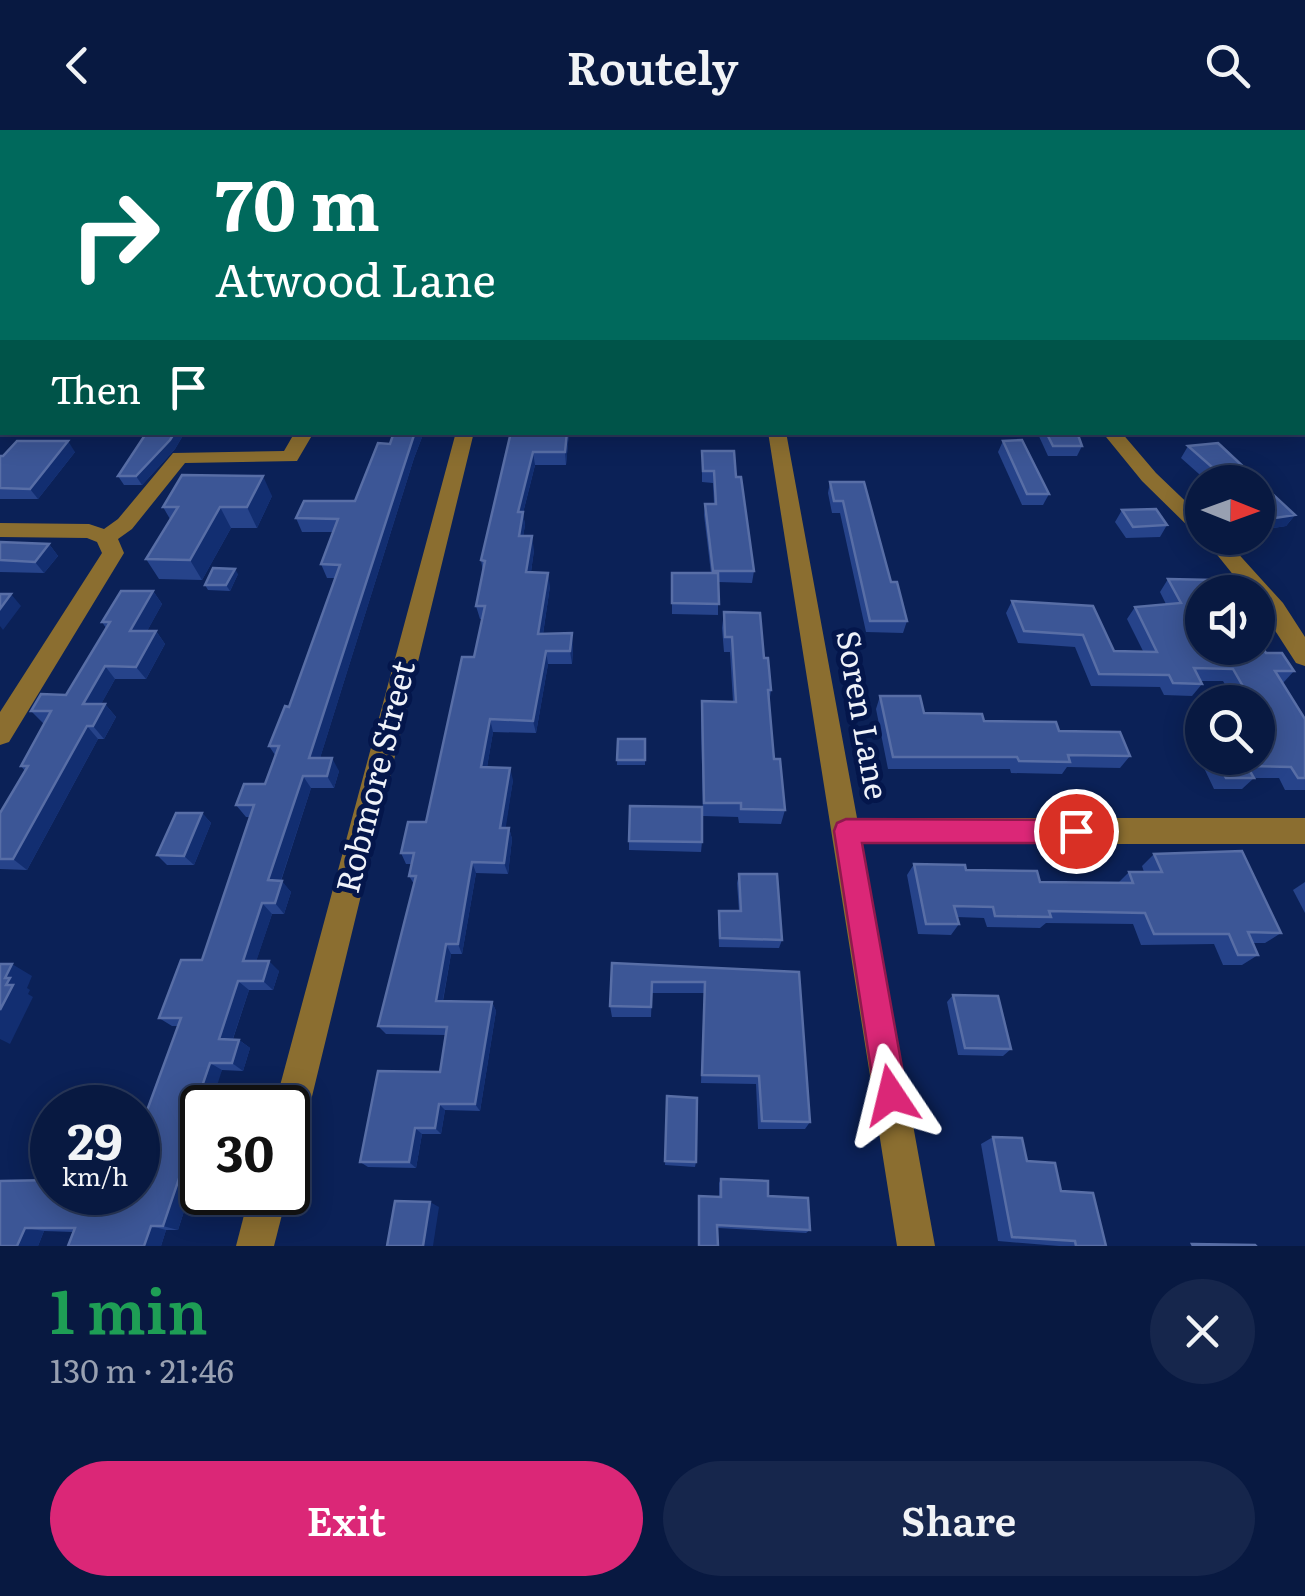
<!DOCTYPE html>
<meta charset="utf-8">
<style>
:root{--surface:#081941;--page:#16264c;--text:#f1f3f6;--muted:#98a0b1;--line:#29385a;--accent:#db2777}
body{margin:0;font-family:Literata,serif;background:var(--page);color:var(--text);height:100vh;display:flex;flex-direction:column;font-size:38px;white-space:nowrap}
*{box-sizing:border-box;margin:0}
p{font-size:32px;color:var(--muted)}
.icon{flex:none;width:55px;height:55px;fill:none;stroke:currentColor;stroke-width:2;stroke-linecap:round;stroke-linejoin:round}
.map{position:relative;height:1116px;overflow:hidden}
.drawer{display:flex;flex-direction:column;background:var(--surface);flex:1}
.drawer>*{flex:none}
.hud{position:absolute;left:0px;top:0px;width:1305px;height:305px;box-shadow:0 5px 25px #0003,0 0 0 2px var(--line);background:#00695c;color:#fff;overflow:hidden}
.needle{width:65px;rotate:91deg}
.fabs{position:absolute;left:1185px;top:335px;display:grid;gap:20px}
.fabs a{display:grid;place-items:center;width:90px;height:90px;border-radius:50%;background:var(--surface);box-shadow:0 5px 25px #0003,0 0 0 2px var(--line);font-size:50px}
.speed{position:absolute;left:30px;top:955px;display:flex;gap:20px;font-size:50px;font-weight:700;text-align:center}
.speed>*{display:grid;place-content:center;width:130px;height:130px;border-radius:50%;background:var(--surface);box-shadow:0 5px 25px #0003,0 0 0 2px var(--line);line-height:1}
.speed small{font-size:25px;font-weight:400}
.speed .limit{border:5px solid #111;border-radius:15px;background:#fff;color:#111}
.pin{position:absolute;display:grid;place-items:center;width:85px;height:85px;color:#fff;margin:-42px;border:5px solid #fff;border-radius:50%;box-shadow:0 2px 10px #0007}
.me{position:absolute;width:110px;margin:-55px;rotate:350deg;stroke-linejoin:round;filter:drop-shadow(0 0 8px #0008)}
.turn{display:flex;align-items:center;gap:35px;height:210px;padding:0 50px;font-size:45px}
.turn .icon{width:130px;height:130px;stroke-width:2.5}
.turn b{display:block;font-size:70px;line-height:85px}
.then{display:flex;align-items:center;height:95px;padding:0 50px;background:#0003;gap:20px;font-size:38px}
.round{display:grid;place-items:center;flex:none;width:105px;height:105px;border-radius:52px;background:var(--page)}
.head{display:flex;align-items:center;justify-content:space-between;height:170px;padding:0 50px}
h1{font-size:60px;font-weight:600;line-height:75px;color:#1e9e55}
.cta{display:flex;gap:20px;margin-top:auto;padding:20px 50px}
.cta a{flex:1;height:115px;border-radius:60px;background:var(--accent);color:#fff;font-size:40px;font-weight:600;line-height:115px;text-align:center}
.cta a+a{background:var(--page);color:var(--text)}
header{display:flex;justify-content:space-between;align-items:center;height:130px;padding:0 50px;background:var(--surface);font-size:45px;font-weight:600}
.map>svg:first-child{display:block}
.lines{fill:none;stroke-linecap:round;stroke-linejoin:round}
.minor{fill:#8b6e30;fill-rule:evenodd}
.major{fill:#f1b400;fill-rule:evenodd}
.wall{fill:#26438a}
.shaded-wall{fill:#122e71}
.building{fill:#3c5696;stroke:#586ea6;stroke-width:2.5}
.route{fill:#db2777;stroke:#8e194d;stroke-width:2.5}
.labels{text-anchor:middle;stroke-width:10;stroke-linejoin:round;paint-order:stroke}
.street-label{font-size:32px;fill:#eff2f9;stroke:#04164b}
</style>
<header><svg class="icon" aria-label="back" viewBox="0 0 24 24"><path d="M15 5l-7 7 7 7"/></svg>Routely<svg class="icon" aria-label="search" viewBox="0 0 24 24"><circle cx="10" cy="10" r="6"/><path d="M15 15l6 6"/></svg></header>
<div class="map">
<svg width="1305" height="1116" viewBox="0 0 1305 1116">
<rect width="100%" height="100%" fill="#0b2157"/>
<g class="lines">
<g class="minor">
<path d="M678,0H690L691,2H680Z"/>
<path d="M793,0H805L806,2H795Z"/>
<path d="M908,0H920L921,2H910Z"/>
<path d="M1023,0H1035L1037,2H1025Z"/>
<rect x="0" y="209" width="2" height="10"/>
<path d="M1302,219L1305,220V232L1302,231Z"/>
<path d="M295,302H314L297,331L185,333L132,399L118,409L124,423L9,612L0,615V582L102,423L97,412L87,408L0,407V393L89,394L104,399L118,389L173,323L284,321Z"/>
<path d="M456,302H474L306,991L301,1004L288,1009V978H274Z"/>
<path d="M768,302H786L857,688H1305V714H862L935,1116H897Z"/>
<path d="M1102,302H1121L1156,343L1202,387V405L1195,403L1142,351Z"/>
<path d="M1202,406L1224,408L1283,473L1305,507V536L1296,533L1258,474V462H1247Z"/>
<path d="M250,1062L288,1061L274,1116H236Z"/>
</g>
<rect class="major" x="1302" y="13" width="3" height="8"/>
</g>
<g class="wall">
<path d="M1302,86L1305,89V126H1302Z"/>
<path d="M147,302H185L175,319L142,355H124L118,346Z"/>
<path d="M394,302H424L414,328L320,628L339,641L334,658H311L281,751L291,762L284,784H272L256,831L279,841L273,860H249L233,909L239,910L250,918L243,941L222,940L202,978V999L199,1009L202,1011V1025L178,1100H166L161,1116H68L74,1102L44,1101L38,1116H0V1051L138,1062L178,896H172L159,888L202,830L250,687H246L236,675L265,654L275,625L269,616L289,577L335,448H327L321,434L333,402H302L296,388L355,371L390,314Z"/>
<path d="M511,302H569L566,335H535L523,383L525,395L523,406L534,420L531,442L550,456L543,504L573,517L572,534H548L536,603L493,602L487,637L513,650L505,698H509L512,709L508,744L476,743L462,824H451L443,871L492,872L496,881L480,981L445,980L441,1004H422L416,1038L368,1037L360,1032L440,942L445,905L386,904L378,896L414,754L409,746L412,734H406L401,723L426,692L474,527L482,489H480L476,476L483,442L481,430Z"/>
<path d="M1037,302H1077L1082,316L1077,326H1048Z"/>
<path d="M1003,311L1049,364L1043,375H1022L998,322Z"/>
<path d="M1218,313L1295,385L1286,396L1261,400L1258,397V352H1208L1181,328L1188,316Z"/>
<path d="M702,321L736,347L754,441L752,453L718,452V485L672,484V443H711L704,385L705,374H714L713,353L702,352Z"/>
<path d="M75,322L38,369H0V326Z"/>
<path d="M830,352L891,452L907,491L903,503L866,502L840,383H832L828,363Z"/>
<path d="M272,366L257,398H231L202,450L159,449L146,429L170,389L163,377Z"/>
<path d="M1122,380L1167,395L1160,407L1126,408L1115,392Z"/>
<path d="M0,412L49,414L58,426L44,443L0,442Z"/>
<path d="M238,444L230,461L208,460L205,455Z"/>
<path d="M1168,449L1266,523L1294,541L1283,553L1305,589V660H1285L1279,648H1254L1242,659H1214L1194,617L1202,607V628H1258V572H1235L1223,551H1200L1202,554L1192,566L1164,565L1160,557L1091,556L1075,517L1018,513L1006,483L1012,471L1093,476L1114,521H1143L1127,489L1135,477L1166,474L1160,462Z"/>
<path d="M153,461L162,474L147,501H156L165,514L146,549H115L101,574H105L116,587L104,609H98L27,740L0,739V683L25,641L21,636L44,594L31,581L66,565L106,498L102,492Z"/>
<path d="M724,482L764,528L771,560L769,574L774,629L785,680L781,694L739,693L738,687L703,686L701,586L702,571L733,572L730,522H724L722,498Z"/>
<path d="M880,566L924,583L1059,601L1130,626L1120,638L1067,637L1062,644L1011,643L1010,639H888L876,579Z"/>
<path d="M618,609H645V635H617Z"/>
<path d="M202,683L211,693L194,735H167L157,725Z"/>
<path d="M629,711L702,712L701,722L629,720Z"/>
<path d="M1154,724L1281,803L1265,813H1253L1258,825L1242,835H1223L1214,814L1141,815L1133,794L1046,793L1040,798L987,797L984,788L957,787L959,794L951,805L918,804L907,745L914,734L1040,752L1118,753L1129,742H1144L1142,736Z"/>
<path d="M739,744L782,810L779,818L719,817L718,790L719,781H739L737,753Z"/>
<path d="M1305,752V783L1293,760Z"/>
<path d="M612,833L799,842L810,992L805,999H758L756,954L701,953L704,863H652L651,887H612L610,876Z"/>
<path d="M953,865L1011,919L1003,926L958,925L947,872Z"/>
<path d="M667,972L696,1032L695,1037L665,1035Z"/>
<path d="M993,1007L1027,1031L1061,1061L1106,1116H1059L998,1111L981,1014Z"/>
<path d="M721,1049L768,1066L810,1100L806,1103L718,1098V1116H698L699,1066L719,1067V1053Z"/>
</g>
<g class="shaded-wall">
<path d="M0,238L2,242V253L0,254Z"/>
<path d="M175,302H185L175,319L142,355L136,346Z"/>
<path d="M415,302H424L414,328L316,641L309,628Z"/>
<path d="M567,302H569L566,335L565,322Z"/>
<path d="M68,311L75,322L38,369L30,359Z"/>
<path d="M533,322L535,335L523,383L525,395L521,420L519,406L518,382Z"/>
<path d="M263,346L272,366L257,398L247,377Z"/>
<path d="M220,377L231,398L202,450L190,430Z"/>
<path d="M1295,385L1286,396L1261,400L1269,389Z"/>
<path d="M532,406L534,420L529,456L526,442Z"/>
<path d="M49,414L58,426L44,443L35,432Z"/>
<path d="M235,439L238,444L230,461L226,455Z"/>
<path d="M548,443L550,456L541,517L538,504Z"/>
<path d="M153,461L162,474L140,514L130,501Z"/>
<path d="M11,464L21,476L3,500L0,496V479Z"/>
<path d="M156,501L165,514L146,549L136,537Z"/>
<path d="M572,503L573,517L572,534L570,521Z"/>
<path d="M546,521L548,534L536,603L533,591Z"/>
<path d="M105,536L115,549L94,587L83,574Z"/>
<path d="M105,574L116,587L104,609L93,596Z"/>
<path d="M490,589L493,602L485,649L481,637Z"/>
<path d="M87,596L98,609L27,740L13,729Z"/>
<path d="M332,628L339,641L334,658L327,646Z"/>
<path d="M510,638L513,650L504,709L500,698Z"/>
<path d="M303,646L311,658L277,762L268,750Z"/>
<path d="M202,683L211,693L194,735L184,726Z"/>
<path d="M509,698L512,709L508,744L504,733Z"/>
<path d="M472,732L476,743L462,824L458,814Z"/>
<path d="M282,751L291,762L284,784L275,773Z"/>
<path d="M262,773L272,784L253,841L243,831Z"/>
<path d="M446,814L451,824L441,880L436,871Z"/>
<path d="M269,831L279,841L273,860L263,851Z"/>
<path d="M12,834L32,846L27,858L30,860L28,864L33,867L10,914L0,909V880L6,855L5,848Z"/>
<path d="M238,851L249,860L230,917L219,909Z"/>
<path d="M492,872L496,881L480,981L475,974Z"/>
<path d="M239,910L250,918L243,941L232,933Z"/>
<path d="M210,933L222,940L210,978H202V999L199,1009L202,1011V1025L178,1100L163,1096L185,1006Z"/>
<path d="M439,974L445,980L441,1004L435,998Z"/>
<path d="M415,998L422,1004L416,1038L409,1032Z"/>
<path d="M430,1072L439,1077L433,1116H423Z"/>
<path d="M151,1096L166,1100L161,1116H144Z"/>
<path d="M25,1098L44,1101L38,1116H17Z"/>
</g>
<g class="building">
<path d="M67,0H315L313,2H63Z"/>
<path d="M369,0H393L392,2H367Z"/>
<path d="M439,0H532L537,1V2H438Z"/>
<path d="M571,0H598L629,2H570Z"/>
<rect x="638" y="0" width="22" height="2"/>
<path d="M711,0H778L779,2H712Z"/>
<path d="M829,0H896L897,2H830Z"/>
<path d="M946,0H1014L1016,2H948Z"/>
<path d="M1060,0H1289L1287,2H1062Z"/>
<path d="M1302,28L1305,30V66H1302Z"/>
<path d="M2,37V70H0V39Z"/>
<path d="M1302,86L1305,89V109L1302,103Z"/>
<path d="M2,116V141L0,140V118Z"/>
<path d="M147,302H175L170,310L136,346H118Z"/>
<path d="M394,302H415L309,628H332L327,646H303L268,750L282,751L275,773H262L243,831H269L263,851H238L219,909L239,910L232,933H210L185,1006L193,1007L163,1096H151L144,1116H68L75,1098H25L17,1116H0V1051L52,1050V1062H138V1005L181,888H159L181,830H202L254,675H236L244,654H265L279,616H269L285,576L289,577L340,435L321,434L338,389L296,388L304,371H355L378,313L390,314Z"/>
<path d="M511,302H567L565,322H533L518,382H523L519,406H532L526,442L548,443L538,504L572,503L570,521H546L533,591L490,589L481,637L510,638L500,698H509L504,733L472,732L458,814H446L436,871L492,872L475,974H439L435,998H415L409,1032H360L378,941L440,942L447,897L378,896L416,746H409L414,723H401L408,692H426L462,527H474L485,476H476L485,431L481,430Z"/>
<path d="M1046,302H1077L1082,316H1053Z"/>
<path d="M1022,310L1049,364H1027L1003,311Z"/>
<path d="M17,311H68L30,359L0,358V326H3Z"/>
<path d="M1218,313L1295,385L1269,389L1258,378V352H1229L1188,316Z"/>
<path d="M702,321H734L736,347H741L754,441H713L705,374H716L714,341H703Z"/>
<path d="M182,345L263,346L247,377H220L190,430L146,429L178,377H163Z"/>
<path d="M830,352H864L891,452H897L907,491H870L843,371H834Z"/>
<path d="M1156,379L1167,395L1133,397L1122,380Z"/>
<path d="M0,412L49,414L35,432L0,430Z"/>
<path d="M213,438L235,439L226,455H205Z"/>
<path d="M672,443H718L719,474L672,473Z"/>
<path d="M1168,449L1214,450L1223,462H1202V518H1258V511L1266,523H1282L1294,541H1275L1305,589V648H1298L1291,637L1247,636L1254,648H1226L1215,628H1258V606H1271L1258,582V572H1252L1233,539L1194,538L1202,554L1173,553L1169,545L1099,544L1083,505L1024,501L1012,471L1093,476L1114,521L1157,522L1135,477L1181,473Z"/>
<path d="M121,461H153L130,501H156L136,537L105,536L83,574H105L93,596H87L13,729H0V683L28,636H21L51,581H31L41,564L66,565L110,492H102Z"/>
<path d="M0,464H11L0,479Z"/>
<path d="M724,482L760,483L764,528H768L771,560H768L774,629H780L785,680L741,679V673H704L702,571L736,572L732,507H725Z"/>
<path d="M880,566H920L924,583L982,584L984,591L1056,592L1059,601L1120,602L1130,626L1068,625L1070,632L1019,631L1017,627H893Z"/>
<path d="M618,609H645V630H617Z"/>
<path d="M630,676L702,677V712L629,711Z"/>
<path d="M176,683H202L184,726L157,725Z"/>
<path d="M1242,721L1281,803L1248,802L1258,825H1238L1229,804H1154L1145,783L1049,781L1051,787L995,786L993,777L954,776L959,794H926L914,734L965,735L966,740L1037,741L1040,752L1133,753L1129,742H1162L1154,724Z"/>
<path d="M739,744H777L782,810L720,808L719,781H741Z"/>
<path d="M612,833L799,842L810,992L762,991L759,946L702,945L705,852H652L651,877L610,876Z"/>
<path d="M0,834H12L5,848H10L6,855H13L0,880Z"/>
<path d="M953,865L998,866L1011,919L965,918Z"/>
<path d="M667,966L697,968L696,1032L665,1031Z"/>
<path d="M993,1007L1022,1008L1027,1031L1055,1033L1061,1061L1093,1063L1106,1116H1076L1075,1111L1012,1107Z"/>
<path d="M721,1049L768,1051V1066L808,1068L810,1100L717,1095L718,1116H699V1066L721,1067Z"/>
<path d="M395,1071L430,1072L423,1116H387Z"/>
<path d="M1192,1114L1255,1115L1256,1116H1193Z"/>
</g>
<path class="route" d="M846,689L1076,690L1085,693L1089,701L1085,709L1076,713H862L907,965L902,976L891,981L880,976L875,965L834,701L837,693Z"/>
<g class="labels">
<g class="street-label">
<text transform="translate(862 585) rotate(80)" y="11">Soren Lane</text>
<text transform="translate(376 647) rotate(-76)" y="11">Robmore Street</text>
</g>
</g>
</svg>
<div class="fabs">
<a><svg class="needle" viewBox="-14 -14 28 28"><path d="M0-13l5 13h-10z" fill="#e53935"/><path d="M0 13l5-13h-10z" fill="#98a0b1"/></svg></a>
<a><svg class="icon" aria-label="sound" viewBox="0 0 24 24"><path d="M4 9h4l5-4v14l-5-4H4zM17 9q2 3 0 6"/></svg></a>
<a><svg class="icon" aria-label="search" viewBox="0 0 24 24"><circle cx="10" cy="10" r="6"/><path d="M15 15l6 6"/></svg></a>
</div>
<div class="speed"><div>29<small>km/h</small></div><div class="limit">30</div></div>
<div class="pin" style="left:1076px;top:701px;background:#d93025"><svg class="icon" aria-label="arrive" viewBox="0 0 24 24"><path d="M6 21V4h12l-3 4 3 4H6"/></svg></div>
<svg class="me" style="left:891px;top:965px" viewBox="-20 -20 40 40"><path d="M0-17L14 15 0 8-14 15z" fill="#db2777" stroke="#fff" stroke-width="4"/></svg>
<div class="hud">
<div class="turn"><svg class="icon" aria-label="right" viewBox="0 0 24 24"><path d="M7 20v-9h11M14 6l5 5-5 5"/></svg><div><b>70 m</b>Atwood Lane</div></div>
<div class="then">Then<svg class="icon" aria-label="arrive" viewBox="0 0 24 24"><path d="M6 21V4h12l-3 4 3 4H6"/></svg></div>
</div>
</div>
<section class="drawer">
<div class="head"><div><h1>1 min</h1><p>130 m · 21:46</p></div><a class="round"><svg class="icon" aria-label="close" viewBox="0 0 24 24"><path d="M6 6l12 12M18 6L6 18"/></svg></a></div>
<div class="cta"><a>Exit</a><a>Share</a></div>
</section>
